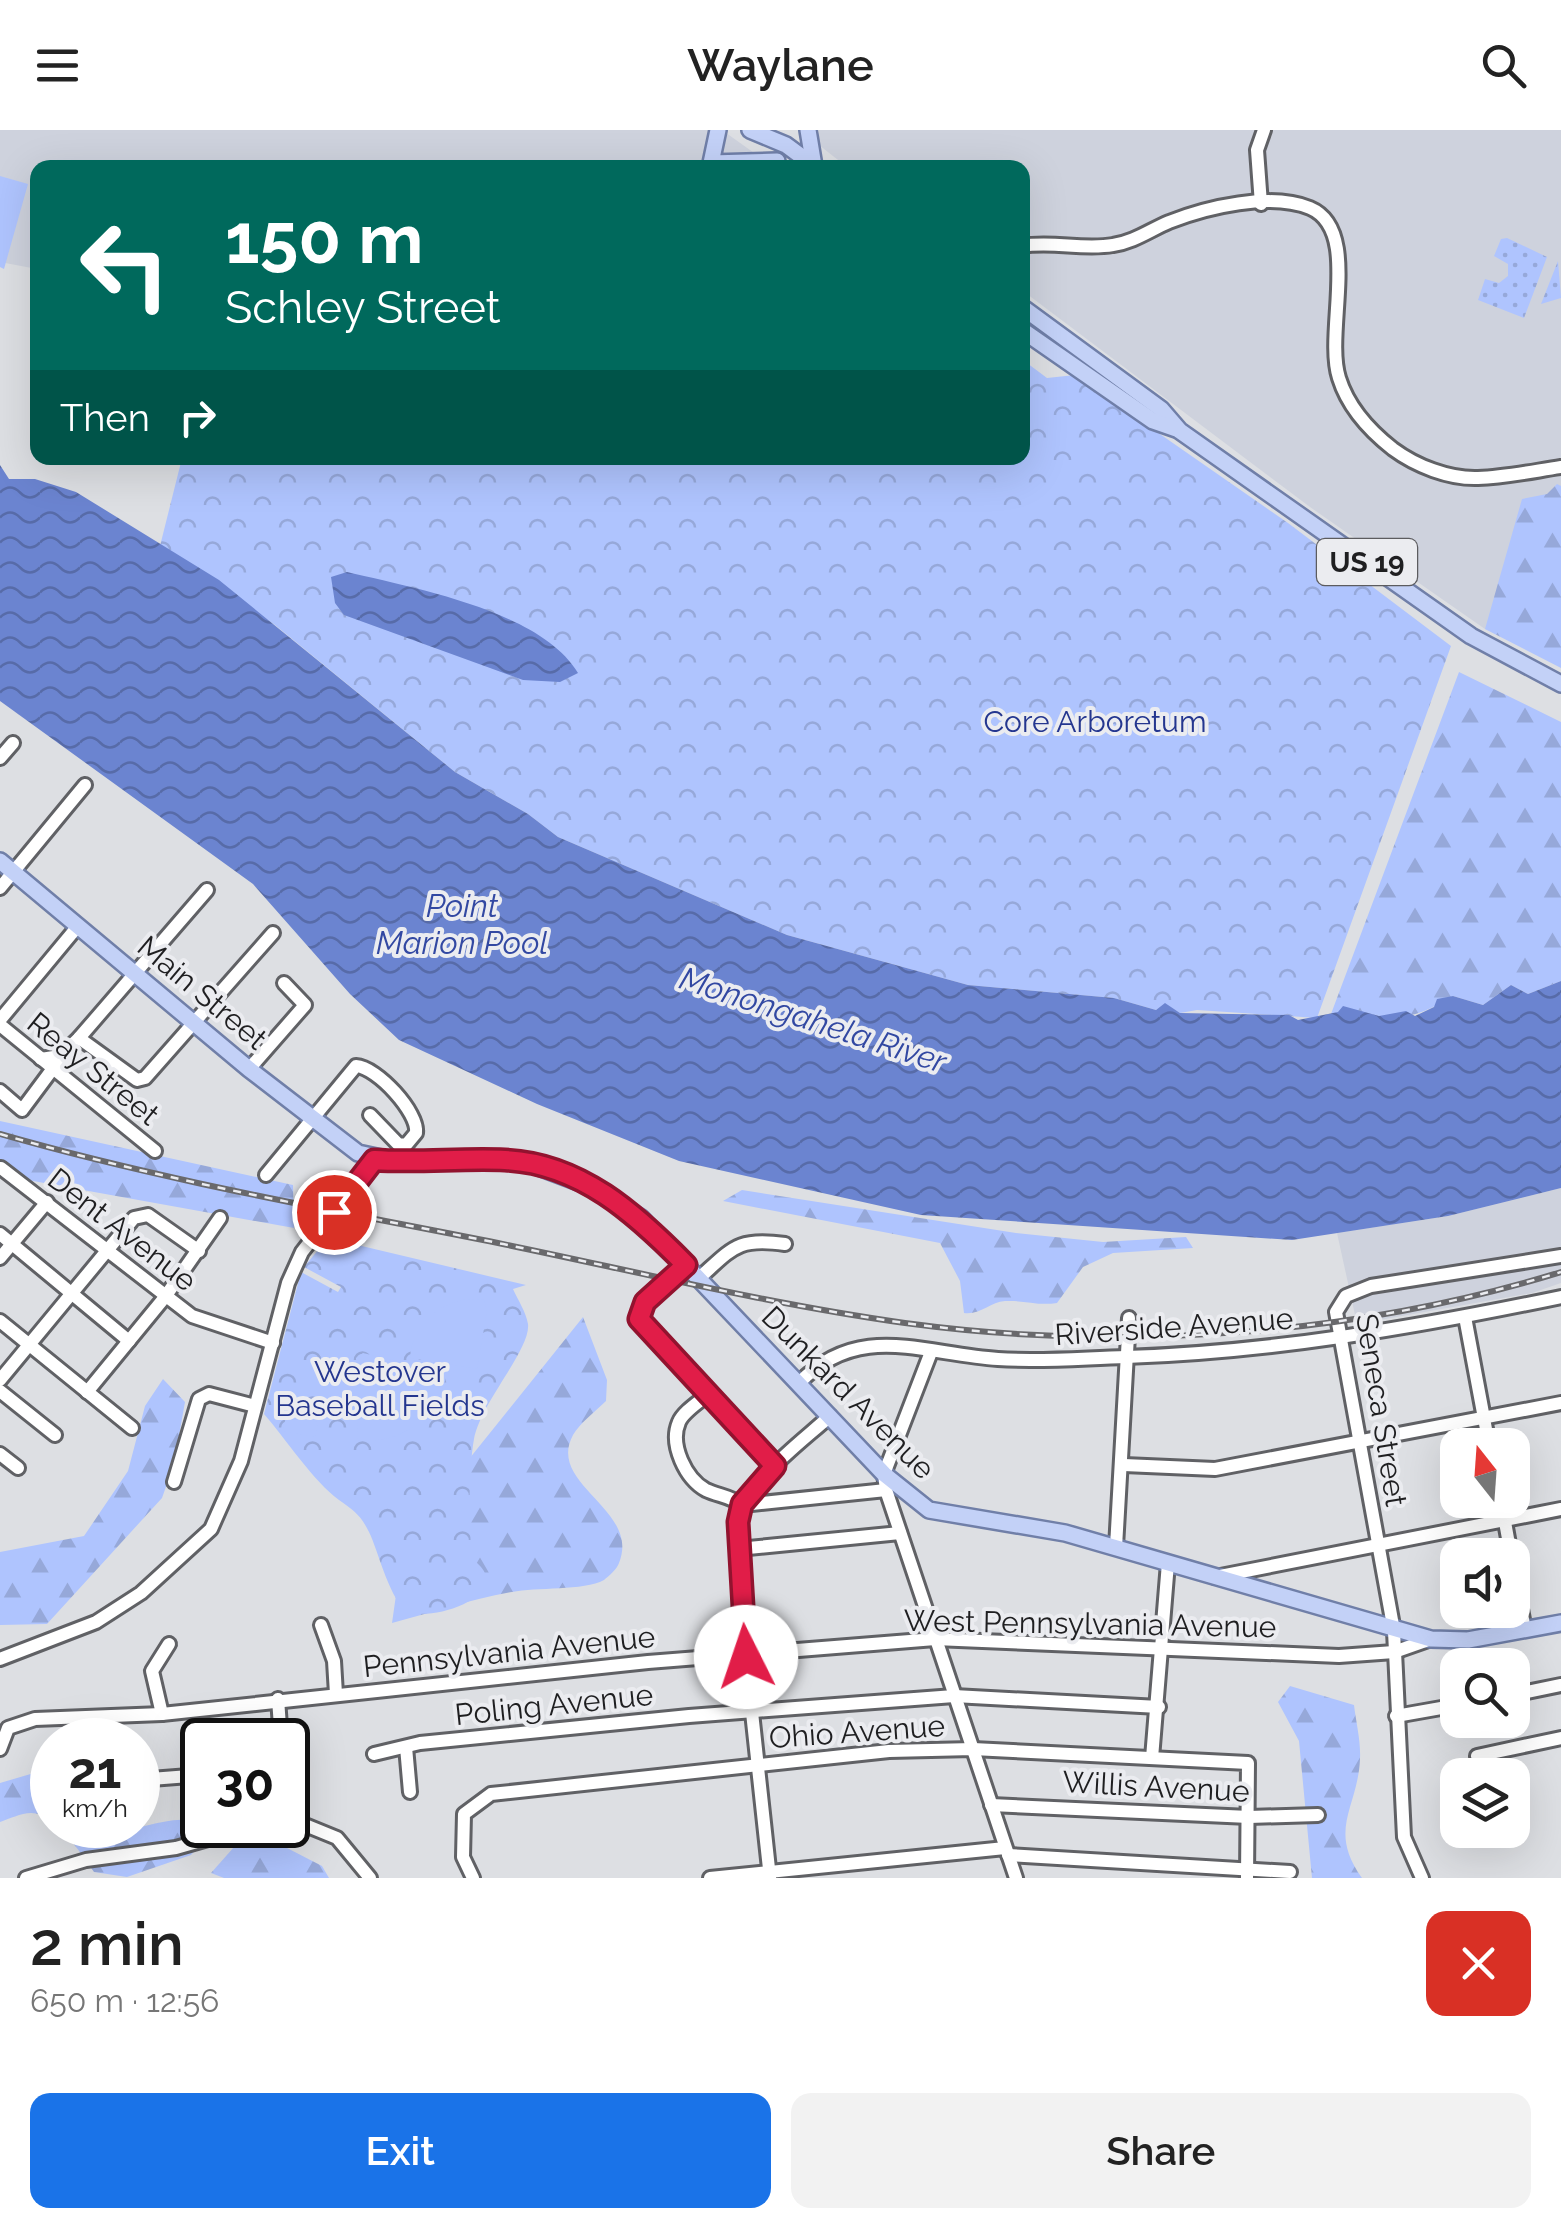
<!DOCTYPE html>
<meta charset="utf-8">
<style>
:root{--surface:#fff;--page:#f2f2f2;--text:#222;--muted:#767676;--accent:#1a73e8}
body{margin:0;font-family:Raleway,sans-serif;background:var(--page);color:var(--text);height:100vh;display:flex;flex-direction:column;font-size:38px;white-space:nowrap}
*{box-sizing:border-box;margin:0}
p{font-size:32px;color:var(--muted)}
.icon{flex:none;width:55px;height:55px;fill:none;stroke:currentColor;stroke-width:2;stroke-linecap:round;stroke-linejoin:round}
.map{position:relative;height:1748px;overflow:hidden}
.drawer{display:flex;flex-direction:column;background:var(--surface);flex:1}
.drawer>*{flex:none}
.banner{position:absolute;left:30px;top:30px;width:1000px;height:305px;border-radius:20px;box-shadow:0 10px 40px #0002;background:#00695c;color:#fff;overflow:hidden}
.needle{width:65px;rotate:343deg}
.controls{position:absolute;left:1440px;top:1298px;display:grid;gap:20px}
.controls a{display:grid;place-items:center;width:90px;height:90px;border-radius:20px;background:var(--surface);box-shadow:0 10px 40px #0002;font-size:50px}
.speed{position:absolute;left:30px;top:1588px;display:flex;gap:20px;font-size:50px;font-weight:700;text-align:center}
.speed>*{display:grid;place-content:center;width:130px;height:130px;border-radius:50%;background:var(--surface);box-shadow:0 10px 40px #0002;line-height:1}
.speed small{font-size:25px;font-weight:400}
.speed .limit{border:5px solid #111;border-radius:15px;background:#fff;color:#111}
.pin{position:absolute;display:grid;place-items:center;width:85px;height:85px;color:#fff;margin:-42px;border:5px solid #fff;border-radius:50%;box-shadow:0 2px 10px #0007}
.me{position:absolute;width:110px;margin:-55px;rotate:356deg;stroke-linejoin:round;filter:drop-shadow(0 0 8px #0008)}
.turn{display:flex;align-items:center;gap:35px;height:210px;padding:0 30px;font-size:45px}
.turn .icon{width:130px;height:130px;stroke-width:2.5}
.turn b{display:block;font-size:70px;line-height:85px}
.then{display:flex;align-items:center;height:95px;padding:0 30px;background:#0003;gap:20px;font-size:38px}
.round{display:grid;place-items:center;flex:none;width:105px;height:105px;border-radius:20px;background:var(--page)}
.headline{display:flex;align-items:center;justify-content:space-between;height:170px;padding:0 30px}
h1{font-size:60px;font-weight:600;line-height:75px}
.button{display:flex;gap:20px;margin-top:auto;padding:20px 30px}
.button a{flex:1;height:115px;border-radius:20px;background:var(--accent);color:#fff;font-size:40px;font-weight:600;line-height:115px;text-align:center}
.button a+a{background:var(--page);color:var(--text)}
header{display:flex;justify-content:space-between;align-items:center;height:130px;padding:0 30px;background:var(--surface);font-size:45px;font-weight:600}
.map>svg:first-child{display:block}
.built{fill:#ced2dd}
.grass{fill:url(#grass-dots)}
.forest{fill:url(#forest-firs)}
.park{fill:url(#park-crowns)}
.pitch{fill:#afc4fe}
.water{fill:url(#water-waves)}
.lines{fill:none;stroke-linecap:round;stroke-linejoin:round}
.minor-casing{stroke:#606165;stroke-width:18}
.major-casing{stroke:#707fa8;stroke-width:20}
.minor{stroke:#fff;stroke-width:12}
.major{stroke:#c3d1f7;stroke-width:15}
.rail-casing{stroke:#69696c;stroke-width:6}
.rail{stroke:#ebecf0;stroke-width:2.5;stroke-dasharray:8;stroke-linecap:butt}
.route-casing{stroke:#92132f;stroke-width:25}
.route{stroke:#e11d48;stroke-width:18}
.labels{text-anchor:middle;stroke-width:8;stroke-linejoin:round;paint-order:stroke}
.shield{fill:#ebecf0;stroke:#5c5c5f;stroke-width:2.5}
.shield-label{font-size:28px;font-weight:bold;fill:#1f1f21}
.park-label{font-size:30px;fill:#24368f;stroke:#ebecf0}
.street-label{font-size:30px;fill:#1f1f21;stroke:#ebecf0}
.water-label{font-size:32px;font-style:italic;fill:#3248a2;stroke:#ebecf0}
</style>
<header><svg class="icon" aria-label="menu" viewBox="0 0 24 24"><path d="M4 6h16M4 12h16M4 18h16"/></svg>Waylane<svg class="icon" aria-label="search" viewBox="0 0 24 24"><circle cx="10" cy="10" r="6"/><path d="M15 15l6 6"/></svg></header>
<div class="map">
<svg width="1561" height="1748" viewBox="0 0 1561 1748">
<defs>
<pattern id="grass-dots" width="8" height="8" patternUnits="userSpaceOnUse" patternTransform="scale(2.5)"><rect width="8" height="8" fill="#afc4fe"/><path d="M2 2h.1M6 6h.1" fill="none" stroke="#96a8d9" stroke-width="1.8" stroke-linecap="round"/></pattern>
<pattern id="forest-firs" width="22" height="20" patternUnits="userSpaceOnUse" patternTransform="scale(2.5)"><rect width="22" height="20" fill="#afc4fe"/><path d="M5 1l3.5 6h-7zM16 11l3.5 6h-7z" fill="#96a8d9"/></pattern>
<pattern id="park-crowns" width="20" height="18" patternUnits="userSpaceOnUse" patternTransform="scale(2.5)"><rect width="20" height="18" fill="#afc4fe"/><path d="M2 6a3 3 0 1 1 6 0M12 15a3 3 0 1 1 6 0" fill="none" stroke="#96a8d9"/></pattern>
<pattern id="water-waves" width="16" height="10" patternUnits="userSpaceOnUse" patternTransform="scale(2.5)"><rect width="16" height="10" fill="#6b84d0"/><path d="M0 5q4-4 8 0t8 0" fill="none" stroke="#576ba8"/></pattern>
</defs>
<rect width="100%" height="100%" fill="#dddfe3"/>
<g class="built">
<path d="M0,0H722L774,37L38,38L37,139L0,132Z"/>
<path d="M819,0H1561V535L1485,499L1310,377L1023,161L1022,38L847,37L819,15Z"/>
<path d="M1561,1058V1153L1532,1163L1357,1194L1337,1103L1448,1086Z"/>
</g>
<g class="grass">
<path d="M1507,108L1547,127L1524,188L1478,170L1485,149L1499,153L1508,146V134L1494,126L1501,109Z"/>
<path d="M1558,131L1561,168L1541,174Z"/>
</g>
<g class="forest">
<path d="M1557,354L1561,356V538L1485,499L1522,369L1547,364Z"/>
<path d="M1459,542L1561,592V851L1528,864L1511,855L1483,875L1453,866C1431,880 1405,892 1378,886C1361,882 1350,880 1331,884Z"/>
<path d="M0,991L293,1055L294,1098L0,1045Z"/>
<path d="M742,1060L1016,1103L1103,1112L1186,1107L1193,1118L1113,1123L1083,1137L1057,1173C1038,1176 1023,1170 1005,1171C990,1172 981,1185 964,1183L960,1151L940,1113L723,1071Z"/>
<path d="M583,1187L607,1250L606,1271C596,1281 580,1293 573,1305C546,1355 641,1379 619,1433C617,1439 609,1446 604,1450C584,1461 536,1457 512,1462C471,1469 431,1483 392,1493L399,1444L424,1385Z"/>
<path d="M163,1249L185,1272L174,1334L162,1368L47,1494L0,1495V1422L84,1406L128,1341L145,1276Z"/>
<path d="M1290,1556L1354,1575C1356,1592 1361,1612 1360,1629C1358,1678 1327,1699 1362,1748H1312L1299,1611L1278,1572Z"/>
<path d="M34,1643L52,1667V1695C72,1695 89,1702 108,1702C146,1702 181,1676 213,1700L191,1725L127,1747L94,1742C81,1724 56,1683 31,1683C21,1683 9,1689 0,1692V1653Z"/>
<path d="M250,1699L322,1736L329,1748H224L211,1743Z"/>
</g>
<g class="park">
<path d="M1023,230L1047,248L1075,245L1288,393L1451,516L1317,888L1197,880L1180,883L1165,874L1156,880L1114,868L968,855L787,805L558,707L528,684L455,642L275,495L160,416L182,328H1022Z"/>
<path d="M328,1108L526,1155L513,1159C518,1170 526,1182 528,1194C531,1219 481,1272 474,1309C469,1335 468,1397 472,1423C473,1434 486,1436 486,1449C485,1475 429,1489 409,1482C391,1475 378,1420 369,1402C360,1384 354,1381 339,1370C314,1352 285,1308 264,1284L301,1142L338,1162L341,1157L304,1137Z"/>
</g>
<g class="pitch">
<path d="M0,46L28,54L4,139L0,137Z"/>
<path d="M467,1169L484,1170L487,1181L477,1239L410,1228C412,1195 436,1175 467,1169Z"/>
<path d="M363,1223L447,1243C438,1287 403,1315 358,1310L356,1228Z"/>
<path d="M286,1286L318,1292L315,1307L283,1301Z"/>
</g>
<g class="water">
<path d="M0,335L9,349H35L76,362L219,450L455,642L528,684L558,707L787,805L968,855L1114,868L1156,880L1165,873L1180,883L1289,885L1298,890L1338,882L1343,876L1379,886L1406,881L1415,886L1434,877L1437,869L1453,866L1483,875L1511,855L1528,864L1561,851V1058L1448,1086L1292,1110L921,1085L679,1031L537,974L399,910L350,864L253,754L0,571Z"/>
<path d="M347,442C414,458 541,481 578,543L560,552L523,550L344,485L335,473L331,447Z"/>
</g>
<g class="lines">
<g class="minor-casing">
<g id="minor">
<path d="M1261,74L1257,20L1264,0"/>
<path d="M1022,116C1052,111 1084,120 1113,115C1134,112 1150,100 1169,92C1207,77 1270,62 1310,78C1362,100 1324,201 1339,248C1348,277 1370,301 1393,319C1416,336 1449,349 1478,348C1506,347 1534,341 1561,337"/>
<path d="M0,628L13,613"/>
<path d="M0,758L85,655"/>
<path d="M0,890L78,796"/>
<path d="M0,895L155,1021"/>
<path d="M79,908L137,950L145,948L273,803"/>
<path d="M41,929L60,926L79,908L207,760"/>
<path d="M249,939L305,875L284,853"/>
<path d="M0,961L22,980L57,933"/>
<path d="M1,1038L192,1186L273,1213"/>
<path d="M266,1045L356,936C377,937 419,983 416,1003L406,1015L398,1014L370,985"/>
<path d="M0,1104L129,1211"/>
<path d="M0,1128L47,1072"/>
<path d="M686,1135L645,1171L639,1189L775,1336"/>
<path d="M698,1149C733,1118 737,1107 785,1114"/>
<path d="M1465,1187L1489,1315"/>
<path d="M0,1191L132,1298"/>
<path d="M931,1222L884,1344L886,1360L1016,1748"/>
<path d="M0,1250L134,1088L148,1085L199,1121"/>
<path d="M799,1253C859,1191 922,1224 998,1229C1041,1232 1084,1228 1126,1227C1274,1222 1417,1197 1561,1167"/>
<path d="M0,1261L55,1305"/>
<path d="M87,1262L165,1167L220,1088"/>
<path d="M707,1265C699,1272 683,1282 679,1292C669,1315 686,1349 706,1360C719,1366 730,1366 742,1375L886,1360"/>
<path d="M0,1324L18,1338"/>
<path d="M1124,1335L1215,1339L1561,1273"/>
<path d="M174,1352L199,1269L209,1264L255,1276"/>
<path d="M1501,1370L1511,1425"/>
<path d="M1116,1417L1129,1188"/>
<path d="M738,1419L900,1403"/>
<path d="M1512,1432L1525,1500"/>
<path d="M1215,1447L1561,1379"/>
<path d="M321,1495L334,1531L336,1564"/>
<path d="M0,1529L96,1492L141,1463L211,1399L241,1331L288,1153L302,1122L374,1029"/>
<path d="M1512,1565L1561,1555"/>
<path d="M278,1569L281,1610"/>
<path d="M162,1584L152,1541L169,1514"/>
<path d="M1396,1586L1458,1575"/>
<path d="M406,1617L410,1662"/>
<path d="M0,1619L8,1598L35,1589L162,1584L648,1532L935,1509L1339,1526L1394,1522L1431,1509"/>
<path d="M374,1624L420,1613L689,1586L954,1566L1159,1577"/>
<path d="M1477,1626L1561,1608"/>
<path d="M1152,1628L1168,1433"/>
<path d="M138,1650L202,1645"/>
<path d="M991,1675L1249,1687L1318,1685"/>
<path d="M288,1688L337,1708L370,1748"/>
<path d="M1008,1725L1290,1742"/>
<path d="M26,1748L86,1730L176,1718L257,1695"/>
<path d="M473,1748L463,1727L464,1684L491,1664L889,1621L973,1619L1248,1633L1247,1748"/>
<path d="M710,1748L1005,1718"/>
<path d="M770,1748L746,1527L738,1392C749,1349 798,1315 830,1286"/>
<path d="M1422,1748L1404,1707L1394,1501L1336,1182L1346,1166L1371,1156L1561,1126"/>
</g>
</g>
<g class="major-casing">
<g id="major">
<path d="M718,0L711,33L777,31"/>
<path d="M750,0L786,15L817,38"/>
<path d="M808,0L814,36"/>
<path d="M1022,177L1161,279L1180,301L1471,506L1561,554"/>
<path d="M1022,200L1153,291L1176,299"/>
<path d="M0,731L249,939L358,1023L400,1032L508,1030L533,1035L594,1058L641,1088L884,1344L929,1380L1065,1403L1431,1509L1468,1510L1561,1493"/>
</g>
</g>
<use href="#minor" class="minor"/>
<use href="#major" class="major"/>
<g class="rail-casing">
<path id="rail" d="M0,1004C164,1051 332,1080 498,1113C634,1141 769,1174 905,1193C1120,1222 1353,1206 1561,1142"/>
</g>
<use href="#rail" class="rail"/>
</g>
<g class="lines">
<g class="route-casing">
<path id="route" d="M334,1082L374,1030C418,1033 461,1028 505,1030C580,1033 636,1084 686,1135L645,1172L639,1189L775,1336L742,1374L738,1392L746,1527"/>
</g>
<use href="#route" class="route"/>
</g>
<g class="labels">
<rect class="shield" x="1317" y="409" width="100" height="46" rx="8"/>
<g class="shield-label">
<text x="1367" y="442">US 19</text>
</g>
<g class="park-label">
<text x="1095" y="602">Core Arboretum</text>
<text x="380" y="1252">Westover<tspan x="380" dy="34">Baseball Fields</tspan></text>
</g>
<g class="street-label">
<text transform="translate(202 863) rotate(40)" y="10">Main Street</text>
<text transform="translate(93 939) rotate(39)" y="10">Reay Street</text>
<text transform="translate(122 1100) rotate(38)" y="10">Dent Avenue</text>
<text transform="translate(1174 1197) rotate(-4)" y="10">Riverside Avenue</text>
<text transform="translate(848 1263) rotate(45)" y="10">Dunkard Avenue</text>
<text transform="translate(1381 1280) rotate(81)" y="10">Seneca Street</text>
<text transform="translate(1090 1494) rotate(1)" y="10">West Pennsylvania Avenue</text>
<text transform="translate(509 1522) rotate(-6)" y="10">Pennsylvania Avenue</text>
<text transform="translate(554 1575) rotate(-6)" y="10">Poling Avenue</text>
<text transform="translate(857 1602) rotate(-4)" y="10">Ohio Avenue</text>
<text transform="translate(1156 1657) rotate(3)" y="10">Willis Avenue</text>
</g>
<g class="water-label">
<text x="462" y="787">Point<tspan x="462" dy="37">Marion Pool</tspan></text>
<text transform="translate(813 890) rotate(18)" y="11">Monongahela River</text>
</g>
</g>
</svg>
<div class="controls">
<a><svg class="needle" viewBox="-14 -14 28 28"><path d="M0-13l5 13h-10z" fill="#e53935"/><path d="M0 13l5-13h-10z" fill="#767676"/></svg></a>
<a><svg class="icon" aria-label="sound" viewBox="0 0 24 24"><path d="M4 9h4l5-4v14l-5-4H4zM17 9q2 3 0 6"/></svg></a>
<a><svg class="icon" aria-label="search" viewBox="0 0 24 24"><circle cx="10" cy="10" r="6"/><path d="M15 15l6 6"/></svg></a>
<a><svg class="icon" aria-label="layers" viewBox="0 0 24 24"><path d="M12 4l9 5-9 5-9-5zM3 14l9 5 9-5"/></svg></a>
</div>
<div class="speed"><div>21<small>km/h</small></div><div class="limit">30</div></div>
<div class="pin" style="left:334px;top:1082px;background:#d93025"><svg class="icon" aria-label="arrive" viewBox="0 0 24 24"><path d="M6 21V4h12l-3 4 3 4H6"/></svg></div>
<svg class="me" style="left:746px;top:1527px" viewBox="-20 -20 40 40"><circle r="19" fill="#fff"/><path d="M0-13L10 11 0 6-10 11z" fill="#e11d48"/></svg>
<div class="banner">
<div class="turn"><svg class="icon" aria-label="left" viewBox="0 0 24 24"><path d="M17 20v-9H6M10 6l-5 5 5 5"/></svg><div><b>150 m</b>Schley Street</div></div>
<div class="then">Then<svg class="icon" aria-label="right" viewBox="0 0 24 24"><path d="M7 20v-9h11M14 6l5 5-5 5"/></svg></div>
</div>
</div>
<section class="drawer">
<div class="headline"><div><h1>2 min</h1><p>650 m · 12:56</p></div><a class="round" style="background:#d93025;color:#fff"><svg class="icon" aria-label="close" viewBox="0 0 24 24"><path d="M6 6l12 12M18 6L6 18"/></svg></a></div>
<div class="button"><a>Exit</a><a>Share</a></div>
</section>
